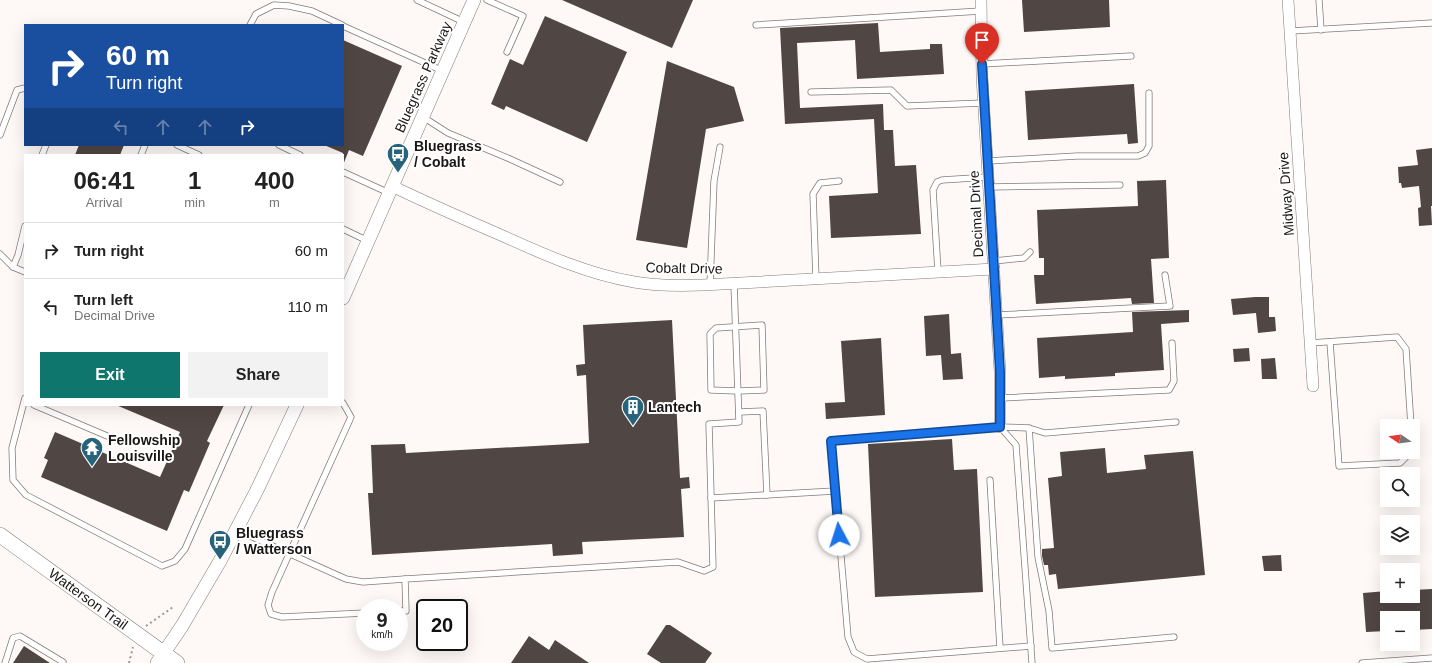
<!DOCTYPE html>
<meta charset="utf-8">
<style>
:root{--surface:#fff;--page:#f2f2f2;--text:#222;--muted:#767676;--line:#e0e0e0;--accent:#0f766e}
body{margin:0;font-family:Arial,sans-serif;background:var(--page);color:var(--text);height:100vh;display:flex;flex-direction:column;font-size:15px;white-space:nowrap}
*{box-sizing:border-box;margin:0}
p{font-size:13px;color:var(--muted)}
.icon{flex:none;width:22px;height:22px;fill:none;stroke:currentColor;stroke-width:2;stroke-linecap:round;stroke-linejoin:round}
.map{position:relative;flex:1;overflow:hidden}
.details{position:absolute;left:24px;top:154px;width:320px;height:252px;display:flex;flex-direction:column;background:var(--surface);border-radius:0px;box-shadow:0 4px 16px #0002}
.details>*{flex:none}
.banner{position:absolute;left:24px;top:24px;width:320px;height:122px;border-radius:0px;box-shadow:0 4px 16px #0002;background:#1a4fa0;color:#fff;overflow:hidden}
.needle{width:26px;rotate:283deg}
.fabs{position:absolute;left:1380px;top:419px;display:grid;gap:8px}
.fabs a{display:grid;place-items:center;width:40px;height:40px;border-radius:0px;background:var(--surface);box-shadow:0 4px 16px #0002;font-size:20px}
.speed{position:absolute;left:356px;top:599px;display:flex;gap:8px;font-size:20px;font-weight:700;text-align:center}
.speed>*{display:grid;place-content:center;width:52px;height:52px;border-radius:50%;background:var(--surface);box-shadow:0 4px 16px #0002;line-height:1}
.speed small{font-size:10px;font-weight:400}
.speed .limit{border:2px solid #111;border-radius:6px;background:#fff;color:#111}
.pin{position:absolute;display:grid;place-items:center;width:34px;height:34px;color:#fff;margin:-41px -17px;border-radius:50% 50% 50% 0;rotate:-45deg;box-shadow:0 0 4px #0007}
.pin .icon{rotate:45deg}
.me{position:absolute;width:44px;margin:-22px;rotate:355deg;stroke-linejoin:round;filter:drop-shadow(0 0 3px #0008)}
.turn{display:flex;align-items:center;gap:14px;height:84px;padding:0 16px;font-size:18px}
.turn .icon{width:52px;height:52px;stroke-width:2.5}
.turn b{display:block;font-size:28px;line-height:34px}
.lanes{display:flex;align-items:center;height:38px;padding:0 16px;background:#0003;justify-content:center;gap:20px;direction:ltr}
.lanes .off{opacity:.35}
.eta{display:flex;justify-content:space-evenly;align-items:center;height:68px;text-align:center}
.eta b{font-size:24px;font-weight:600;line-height:28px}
.cta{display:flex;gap:8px;margin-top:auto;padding:8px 16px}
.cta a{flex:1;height:46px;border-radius:0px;background:var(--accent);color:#fff;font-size:16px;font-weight:600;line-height:46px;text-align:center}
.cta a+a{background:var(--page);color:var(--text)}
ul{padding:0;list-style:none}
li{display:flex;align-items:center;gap:12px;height:56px;padding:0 16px;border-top:1px solid var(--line)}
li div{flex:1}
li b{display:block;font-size:15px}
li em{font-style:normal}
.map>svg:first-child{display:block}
.building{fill:#504643}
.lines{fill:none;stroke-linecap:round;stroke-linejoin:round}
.service-casing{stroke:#857a77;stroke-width:7}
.minor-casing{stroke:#857a77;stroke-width:12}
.tertiary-casing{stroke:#857a77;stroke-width:14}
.secondary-casing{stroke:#857a77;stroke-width:16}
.path{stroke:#9d9897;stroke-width:2;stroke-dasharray:2 3;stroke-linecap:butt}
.service{stroke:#fff;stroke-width:5.5}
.minor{stroke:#fff;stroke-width:11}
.tertiary{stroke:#fff;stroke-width:13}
.secondary{stroke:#fff;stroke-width:15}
.route-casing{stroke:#114b97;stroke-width:10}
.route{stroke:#1a73e8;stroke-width:7}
.labels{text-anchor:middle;stroke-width:4;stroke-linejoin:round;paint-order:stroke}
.street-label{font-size:14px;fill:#1a1615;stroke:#fff}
.poi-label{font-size:14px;font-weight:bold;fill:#1a1615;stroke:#fff;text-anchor:start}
</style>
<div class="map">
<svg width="1432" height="663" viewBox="0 0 1432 663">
<rect width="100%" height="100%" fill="#fef9f7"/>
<g class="building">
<path d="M562,0H693L672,48Z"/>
<path d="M1022,0H1109L1110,27L1024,32Z"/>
<path d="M545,16L627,52L587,142L506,106L504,110L491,104L510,59L523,65Z"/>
<path d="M878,23L880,52L930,49V44H942L944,74L857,79L855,40L797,43L800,108L883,104L884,130H893L895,166L916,165L921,234L831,238L829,196L878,193L874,119L785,124L780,28Z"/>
<path d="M343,40L402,66L363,156L349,150L343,165V153L324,145H343Z"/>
<path d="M667,61L734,87L744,121L706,129L687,248L636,240Z"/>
<path d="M1134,84L1138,143L1128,144L1127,134L1028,140L1025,91Z"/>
<path d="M79,145H124L120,155H75Z"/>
<path d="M1432,148V206H1431L1432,225L1419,226L1418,208L1421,207L1419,186L1402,188L1401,183H1399L1398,167L1418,165L1416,150Z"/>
<path d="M1166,180L1169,258L1151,259L1154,303L1132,304L1131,298L1036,304L1034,275H1044V258H1039L1037,210L1138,206L1137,181Z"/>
<path d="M1255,297H1269V317H1275L1276,331L1258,333L1256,313L1233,315L1231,299Z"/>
<path d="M1189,310V322L1161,324L1164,370L1115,373V376L1065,379V376L1039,378L1037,338L1133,332L1132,312Z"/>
<path d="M949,314L951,354L961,353L963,379L943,380L941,355L926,356L924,316Z"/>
<path d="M672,320L680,478L689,477L690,488L681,489L684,537L582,542L583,554L553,556L552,544L372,555L368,493H373L371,445L405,444L406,453L589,443L586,375L577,376L576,365L585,364L583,325Z"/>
<path d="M881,338L885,415L826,419L825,403L845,402L841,341Z"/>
<path d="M1249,348L1250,361L1234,362L1233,349Z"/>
<path d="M1275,358L1277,379H1262L1261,359Z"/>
<path d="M116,405H224L207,441L210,443L189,492L184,490L167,531L41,477L48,460L44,458L55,432L160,477L180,432Z"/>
<path d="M952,439L954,470L977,469L983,592L875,597L868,444Z"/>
<path d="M1105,448L1107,473L1146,469L1144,455L1193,451L1205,575L1058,589L1056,574L1049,575L1048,565H1044L1042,556V549L1054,548L1048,478L1062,476L1060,452Z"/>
<path d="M1281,555L1282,571H1264L1262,556Z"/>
<path d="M1432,589V629L1413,630V618H1387V631L1366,632L1363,593L1387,591V596H1413V590Z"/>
<path d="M666,625H670L712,653L705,663H661L647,654Z"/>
<path d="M529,636L549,650L555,640L589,663H511Z"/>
<path d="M24,646L50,663H13Z"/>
</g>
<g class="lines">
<g class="service-casing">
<g id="service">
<path d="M417,0L464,22"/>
<path d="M487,0L523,16L507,52"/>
<path d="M1319,0L1321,30"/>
<path d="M250,25L256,14L274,5L289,6L312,11L342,25"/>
<path d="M756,25L981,11"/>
<path d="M343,26L443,71"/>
<path d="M1291,31L1432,23"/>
<path d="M982,64L1131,56"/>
<path d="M811,92L891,90L907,106L984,103"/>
<path d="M423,117L448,133L510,159L560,182"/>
<path d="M0,135L17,90L25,88"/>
<path d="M177,145L199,155"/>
<path d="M279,145L300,155"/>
<path d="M42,155L46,145"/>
<path d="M141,155L145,145"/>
<path d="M988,161L1077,156H1138L1145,153L1149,146V93"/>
<path d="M343,172L389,193"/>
<path d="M990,187L1120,185"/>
<path d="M343,229L368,241"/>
<path d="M0,254L13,267L25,272"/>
<path d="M994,261L1024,258L1030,252"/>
<path d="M13,267L18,255L25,226"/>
<path d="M938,272L933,190L937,182L942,180L989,177"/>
<path d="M816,279L813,194L820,183L839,181"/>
<path d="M710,285L714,181L720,147"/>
<path d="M997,315L1170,306L1165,275"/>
<path d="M762,325L764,390L738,391L711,390L710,334L716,328Z"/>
<path d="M1330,342L1339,466L1400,463L1411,452"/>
<path d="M1310,343L1397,337L1406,349L1411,426"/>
<path d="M25,398L12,448L13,480L26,495L162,566L175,561L185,549L249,405"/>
<path d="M1000,398L1169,390L1174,381L1172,343"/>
<path d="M343,403L351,417L272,592L268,605L271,614L282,617L365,613"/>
<path d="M34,405L119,441"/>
<path d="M739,412L763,411L767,495"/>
<path d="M1000,427L1016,445L1032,663"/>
<path d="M1029,428L1038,557L1049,611L1052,648L1174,637"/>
<path d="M990,480L1000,648"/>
<path d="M711,498L835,491"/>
<path d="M237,530L346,579L363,582L405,579"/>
<path d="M399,611H406L405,579L678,562L704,571L713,567L709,424L739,422L734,284"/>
<path d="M1031,646L867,659L854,652L848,637L831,441L1000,427L1029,428L1045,433L1176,422"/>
<path d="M5,663L13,638L20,636L63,662"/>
<path d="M1362,663L1432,658"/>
</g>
</g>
<g class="minor-casing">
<g id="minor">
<path d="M981,0L982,77L1000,372V427"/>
<path d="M1288,0L1313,386"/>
<path d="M392,186C429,204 466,220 503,236C545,255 588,274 634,282C657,286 680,286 703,285L994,269"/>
</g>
</g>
<g class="tertiary-casing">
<g id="tertiary">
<path d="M343,298L474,0"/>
<path d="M157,663L182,626L220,561L258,488L297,405"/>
</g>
</g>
<g class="secondary-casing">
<g id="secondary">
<path id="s1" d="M0,535L177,663"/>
</g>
</g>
<g class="path">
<path d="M146,626L173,607"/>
<path d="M129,663L133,647"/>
</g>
<use href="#service" class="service"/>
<use href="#minor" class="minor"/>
<use href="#tertiary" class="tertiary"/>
<use href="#secondary" class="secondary"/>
</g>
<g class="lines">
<g class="route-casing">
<path id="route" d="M839,535L831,441L1000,427V372L982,64"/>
</g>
<use href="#route" class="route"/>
</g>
<defs>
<g id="bus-pin" transform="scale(1.15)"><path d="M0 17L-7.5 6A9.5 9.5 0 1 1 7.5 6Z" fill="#27647b" stroke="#fff"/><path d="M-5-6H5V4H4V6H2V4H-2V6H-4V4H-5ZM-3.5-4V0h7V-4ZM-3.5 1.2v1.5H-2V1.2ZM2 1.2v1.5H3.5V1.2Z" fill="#fff"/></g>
<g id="building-pin" transform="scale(1.15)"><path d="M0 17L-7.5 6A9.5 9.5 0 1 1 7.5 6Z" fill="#27647b" stroke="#fff"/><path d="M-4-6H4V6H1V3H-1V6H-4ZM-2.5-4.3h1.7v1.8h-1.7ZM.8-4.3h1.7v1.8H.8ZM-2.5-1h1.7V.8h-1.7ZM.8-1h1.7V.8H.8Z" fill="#fff"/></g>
<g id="temple-pin" transform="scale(1.15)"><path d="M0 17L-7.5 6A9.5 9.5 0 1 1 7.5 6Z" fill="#27647b" stroke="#fff"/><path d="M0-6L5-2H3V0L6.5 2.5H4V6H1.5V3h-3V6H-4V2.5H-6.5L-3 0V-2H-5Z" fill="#fff"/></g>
</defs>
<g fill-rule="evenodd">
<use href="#bus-pin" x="398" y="154"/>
<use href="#building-pin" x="633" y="407"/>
<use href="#temple-pin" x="92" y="448"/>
<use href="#bus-pin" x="220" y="541"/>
</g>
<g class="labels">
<g class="street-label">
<text transform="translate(423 77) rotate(-66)" y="5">Bluegrass Parkway</text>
<text transform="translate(1286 194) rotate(-94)" y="5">Midway Drive</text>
<text transform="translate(976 214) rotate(-93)" y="5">Decimal Drive</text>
<text transform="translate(684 268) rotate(1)" y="5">Cobalt Drive</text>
<text dy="5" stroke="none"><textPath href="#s1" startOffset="109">Watterson Trail</textPath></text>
</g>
<g class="poi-label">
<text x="414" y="151">Bluegrass<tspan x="414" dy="16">/ Cobalt</tspan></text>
<text x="648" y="412">Lantech</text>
<text x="108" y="445">Fellowship<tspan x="108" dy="16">Louisville</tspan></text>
<text x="236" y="538">Bluegrass<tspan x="236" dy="16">/ Watterson</tspan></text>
</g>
</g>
</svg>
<div class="fabs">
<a><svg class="needle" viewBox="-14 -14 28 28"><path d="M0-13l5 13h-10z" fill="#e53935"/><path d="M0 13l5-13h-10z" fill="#767676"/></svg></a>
<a><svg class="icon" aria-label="search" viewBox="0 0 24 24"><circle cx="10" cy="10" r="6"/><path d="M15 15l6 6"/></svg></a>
<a><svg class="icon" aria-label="layers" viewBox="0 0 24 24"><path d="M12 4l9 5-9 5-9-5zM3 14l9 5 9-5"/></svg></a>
<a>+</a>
<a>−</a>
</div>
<div class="speed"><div>9<small>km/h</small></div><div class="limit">20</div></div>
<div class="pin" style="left:982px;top:64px;background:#d93025"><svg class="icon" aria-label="arrive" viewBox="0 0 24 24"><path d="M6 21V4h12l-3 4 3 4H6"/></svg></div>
<svg class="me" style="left:839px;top:535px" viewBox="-20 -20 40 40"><circle r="19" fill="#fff"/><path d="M0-13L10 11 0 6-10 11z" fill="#1a73e8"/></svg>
<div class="banner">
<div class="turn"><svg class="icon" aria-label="right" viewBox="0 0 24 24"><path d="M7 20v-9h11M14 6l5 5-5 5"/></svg><div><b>60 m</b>Turn right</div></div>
<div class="lanes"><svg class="icon off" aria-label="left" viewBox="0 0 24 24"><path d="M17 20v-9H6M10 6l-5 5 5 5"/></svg><svg class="icon off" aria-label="ahead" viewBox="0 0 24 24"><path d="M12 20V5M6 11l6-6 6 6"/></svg><svg class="icon off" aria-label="ahead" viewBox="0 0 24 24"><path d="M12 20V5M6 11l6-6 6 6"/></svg><svg class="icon" aria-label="right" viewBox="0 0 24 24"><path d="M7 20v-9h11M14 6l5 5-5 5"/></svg></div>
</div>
<section class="details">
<div class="eta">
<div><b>06:41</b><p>Arrival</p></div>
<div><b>1</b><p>min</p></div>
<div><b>400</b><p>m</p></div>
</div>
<ul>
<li><svg class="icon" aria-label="right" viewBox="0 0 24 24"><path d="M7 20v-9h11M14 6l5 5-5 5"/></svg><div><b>Turn right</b></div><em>60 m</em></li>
<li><svg class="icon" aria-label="left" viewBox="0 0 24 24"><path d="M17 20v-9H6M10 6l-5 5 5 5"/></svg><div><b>Turn left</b><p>Decimal Drive</p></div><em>110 m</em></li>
</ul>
<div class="cta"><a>Exit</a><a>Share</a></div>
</section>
</div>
